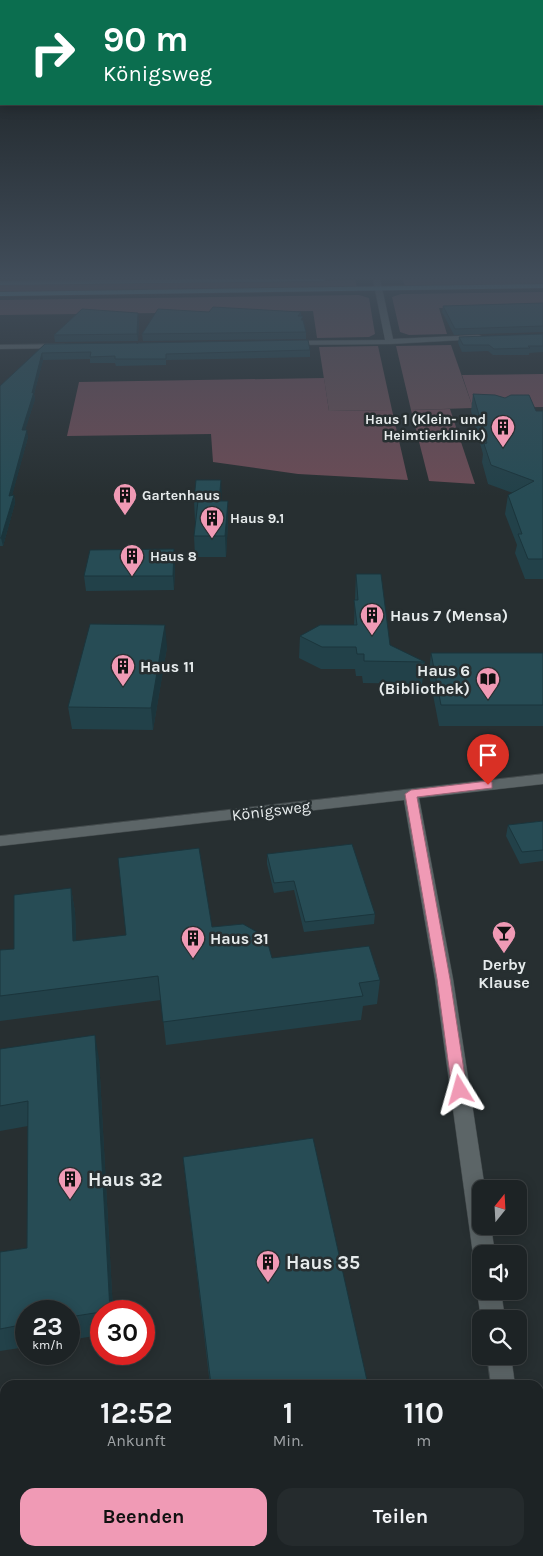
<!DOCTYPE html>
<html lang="de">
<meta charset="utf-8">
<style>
:root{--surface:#1d2325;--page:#252b2d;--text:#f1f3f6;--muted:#a0a4a7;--line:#3b4042;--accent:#f09ab5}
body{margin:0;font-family:Karla,sans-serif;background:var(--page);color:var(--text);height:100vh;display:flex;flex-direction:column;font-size:19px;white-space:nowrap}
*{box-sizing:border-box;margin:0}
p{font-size:16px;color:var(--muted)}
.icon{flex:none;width:28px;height:28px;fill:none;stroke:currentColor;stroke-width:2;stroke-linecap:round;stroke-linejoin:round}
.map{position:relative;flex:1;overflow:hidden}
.drawer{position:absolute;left:0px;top:1380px;width:544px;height:176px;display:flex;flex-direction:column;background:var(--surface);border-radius:15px 15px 0 0;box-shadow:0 2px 12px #0003,0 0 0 1px var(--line)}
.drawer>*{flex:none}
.guide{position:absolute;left:0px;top:0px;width:544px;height:105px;box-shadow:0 2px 12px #0003,0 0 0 1px var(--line);background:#0b6e4f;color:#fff;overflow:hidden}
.needle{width:32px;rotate:18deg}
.controls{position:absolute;left:472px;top:1180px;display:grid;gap:10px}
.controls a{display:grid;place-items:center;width:55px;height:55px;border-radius:10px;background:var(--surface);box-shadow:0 2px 12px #0003,0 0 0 1px var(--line);font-size:25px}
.speed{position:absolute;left:15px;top:1300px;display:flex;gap:10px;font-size:25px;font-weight:700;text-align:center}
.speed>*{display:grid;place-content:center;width:65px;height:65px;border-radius:50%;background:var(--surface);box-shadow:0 2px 12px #0003,0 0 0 1px var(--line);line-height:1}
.speed small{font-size:12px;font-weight:400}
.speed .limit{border:8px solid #d22;background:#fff;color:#111}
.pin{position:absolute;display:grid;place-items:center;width:42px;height:42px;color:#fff;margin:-51px -21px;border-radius:50% 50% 50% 0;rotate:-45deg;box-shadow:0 0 5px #0007}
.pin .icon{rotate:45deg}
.me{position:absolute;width:55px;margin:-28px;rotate:352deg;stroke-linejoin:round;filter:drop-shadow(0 0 4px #0008)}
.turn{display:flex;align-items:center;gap:18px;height:105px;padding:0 20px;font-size:22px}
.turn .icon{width:65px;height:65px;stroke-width:2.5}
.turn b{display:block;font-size:35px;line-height:42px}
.eta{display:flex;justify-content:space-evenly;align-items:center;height:85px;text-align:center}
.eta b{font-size:30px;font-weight:700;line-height:35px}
.action{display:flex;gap:10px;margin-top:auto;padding:10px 20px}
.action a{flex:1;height:58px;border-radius:15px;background:var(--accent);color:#111;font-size:20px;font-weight:700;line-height:58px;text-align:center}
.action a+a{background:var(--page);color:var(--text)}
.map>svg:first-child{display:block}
.green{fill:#674e55}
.forest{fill:#6c4c56}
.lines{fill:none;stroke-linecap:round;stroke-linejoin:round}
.minor-casing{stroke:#434a4c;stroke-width:1}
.major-casing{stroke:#434a4c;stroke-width:1}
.minor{fill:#5c6567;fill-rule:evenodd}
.major{fill:#5796a5;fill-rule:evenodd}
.wall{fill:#224149}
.shaded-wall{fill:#1b353c}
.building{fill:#274c55;stroke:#1b353c}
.route{fill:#f09ab5;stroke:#9c6476}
.labels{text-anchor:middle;stroke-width:5;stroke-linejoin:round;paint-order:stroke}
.far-poi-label{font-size:14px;font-weight:bold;fill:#e6ebec;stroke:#272f31;text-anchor:start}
.poi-label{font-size:16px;font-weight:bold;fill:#e6ebec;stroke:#272f31;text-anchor:start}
.street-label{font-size:16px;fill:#e6ebec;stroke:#272f31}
.near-poi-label{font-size:19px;font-weight:bold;fill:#e6ebec;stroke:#272f31;text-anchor:start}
</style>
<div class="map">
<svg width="543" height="1556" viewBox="0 0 543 1556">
<rect width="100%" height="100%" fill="#272f31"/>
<g class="green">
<path d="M402,279H543V284L405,286Z"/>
<path d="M355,280L357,287L0,292V285Z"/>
<path d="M543,292V306L439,308L447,334L409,335L400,332L392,297L401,294Z"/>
<path d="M359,295L369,298L375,334L369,337L317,338L313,311L0,315V300Z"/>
<path d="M451,345L473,408L411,410L396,346Z"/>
<path d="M378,346L392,410L329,411L319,347Z"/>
</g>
<g class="forest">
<path d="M543,374V407L473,408L462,375Z"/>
<path d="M324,378L329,411L392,410L408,480L298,474L213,462L211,434L67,436L79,382Z"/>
<path d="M450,409L475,484L429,481L411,410Z"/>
</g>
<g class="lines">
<g class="minor-casing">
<g id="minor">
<path d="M373,279H380L393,339L479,335L483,337L479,339L390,344L287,345L286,343L290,341L385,340Z"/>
<path d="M65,344L66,346L62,348L0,349V345Z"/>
<path d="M543,774V784L419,798L453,979L485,1189H481V1226H491L495,1254H481V1264L476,1262L473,1254L435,979L404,800L0,846V836Z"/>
<path d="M481,1283V1291H501L505,1319H481L477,1291Z"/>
<path d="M487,1356H511L515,1385H491Z"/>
<path d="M539,1546L541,1556H513V1551H539Z"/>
</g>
</g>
<g class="major-casing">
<g id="major">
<path d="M189,279H327L323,281L0,285V281Z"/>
<path d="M543,284V288L0,296V292Z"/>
</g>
</g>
<use href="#minor" class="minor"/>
<use href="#major" class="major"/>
</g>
<g class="wall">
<path d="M543,303V332L454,335L442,312L443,306Z"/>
<path d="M209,312H301V316L306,332V339L143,341L142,334Z"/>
<path d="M139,320L138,341L55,342L54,335Z"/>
<path d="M543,334V352L529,353V355H493L488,351L462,352L458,343L459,337Z"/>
<path d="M45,344H137L310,350V357L166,360V365L116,366L115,363H90V359L43,360L34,394L35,399L25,430L28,437L12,495H14L15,503L3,546H0V386Z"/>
<path d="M473,394L536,411H543V579H525L515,553L517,545L505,514L508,495L513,493L488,484L482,462L483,454L471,411Z"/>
<path d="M194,500L222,501L228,521L226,557H195L194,536L196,521H195Z"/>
<path d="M175,563L174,590L86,591L84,576Z"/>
<path d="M356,574L390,645L425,662L422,684L363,683L362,676H356L355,669H321L299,658L300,636L354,625Z"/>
<path d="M167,647L153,730L72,729L68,707Z"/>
<path d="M431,653H543V726H439L429,674Z"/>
<path d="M543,821V861L520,864L506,836L508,825Z"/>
<path d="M267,854L375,914L374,924L304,932L294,890L274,893L267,864Z"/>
<path d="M71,888L75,912L76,941L212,927L272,958L380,980L377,1004L363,1006L361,1020L166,1045L161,1000L0,1021V950L14,949Z"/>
<path d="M0,1049L99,1059L113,1311H101V1335L69,1340V1311H26V1347L0,1351V1252L27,1248L28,1126L0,1131Z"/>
<path d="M183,1157L368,1385H210Z"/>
<path d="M0,1424H5V1551H130V1556H0Z"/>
</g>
<g class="shaded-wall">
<path d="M138,313L139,320L138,341L137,334Z"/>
<path d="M42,353L43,360L34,394L35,399L23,437L22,430Z"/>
<path d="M27,430L28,437L10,503L9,496Z"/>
<path d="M221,480L222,500L220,521L219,501Z"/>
<path d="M14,495L15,503L3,546L1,538Z"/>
<path d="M228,501V521L226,557L225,536Z"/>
<path d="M174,549L175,563L174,590L173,576Z"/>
<path d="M165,625L167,647L153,730L151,708Z"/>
<path d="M71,888L75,912L77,965L73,941Z"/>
<path d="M95,1035L99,1059L113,1311H110Z"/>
<rect x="127" y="1551" width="3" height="5"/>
</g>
<g class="building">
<path d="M543,303V326L455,329L443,306Z"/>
<path d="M213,307L301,312L298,316H303L301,320H303L306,332L142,334L158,309L209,312Z"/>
<path d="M82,309L138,313L137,334L54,335Z"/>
<path d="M543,334V346H528L530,348L494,349L489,345H463L459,337Z"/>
<path d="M308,340L310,350L166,354V359H115V356L90,357L91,352L42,353L32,393L34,392L22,430H27L9,496L14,495L1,538H0V386L45,344L137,343V344L138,343Z"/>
<path d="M473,394L495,395L505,398L511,395H529L536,411H543V559H528L518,534H522L508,495L534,481L491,465L484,444L487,443Z"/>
<path d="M196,480H221L219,501H228L225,536H194L198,501L194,500Z"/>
<path d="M174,549L173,576H84L90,550Z"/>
<path d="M356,574H381L390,645L425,662L364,661V654H357L356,647H322L300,636L320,625H357L354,600H358Z"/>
<path d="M90,624L165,625L151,708L68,707Z"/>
<path d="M431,653H543V705H441Z"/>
<path d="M543,821V850L522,852L508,825Z"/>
<path d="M352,844L375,914L305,922L294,881L274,883L267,854Z"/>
<path d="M199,848L212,927L243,924L266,937L272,958L369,946L380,980L359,983L363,996L163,1022L158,976L0,996V950L14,949V895L71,888L73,941L126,935L118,858Z"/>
<path d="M95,1035L110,1311H101V1312L69,1317V1311H26V1324L0,1329V1252L27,1248L28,1101L0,1106V1049Z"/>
<path d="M313,1138L368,1385H211L183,1157Z"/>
<path d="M0,1424H5V1542L0,1543Z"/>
<rect x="33" y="1551" width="94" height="5"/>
<path d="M231,1551H406L407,1556H232Z"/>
</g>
<linearGradient id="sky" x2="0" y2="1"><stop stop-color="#151a1b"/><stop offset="0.56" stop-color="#414d5a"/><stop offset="1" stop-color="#414d5a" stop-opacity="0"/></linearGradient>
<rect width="543" height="496" fill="url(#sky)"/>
<path class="route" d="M488,781L492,782V788L417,797L450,979L467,1090L465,1094L460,1096L454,1094L452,1090L437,979L405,794L411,790Z"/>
<defs>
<g id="building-pin" transform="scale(1.25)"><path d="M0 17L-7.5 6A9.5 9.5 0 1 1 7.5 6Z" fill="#f09ab5" stroke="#272f31"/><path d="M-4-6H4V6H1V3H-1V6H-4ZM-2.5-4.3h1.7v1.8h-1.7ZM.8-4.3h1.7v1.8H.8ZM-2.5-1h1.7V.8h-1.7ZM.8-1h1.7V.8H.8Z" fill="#111"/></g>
<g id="library-pin" transform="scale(1.25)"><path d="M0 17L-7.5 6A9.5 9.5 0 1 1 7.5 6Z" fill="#f09ab5" stroke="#272f31"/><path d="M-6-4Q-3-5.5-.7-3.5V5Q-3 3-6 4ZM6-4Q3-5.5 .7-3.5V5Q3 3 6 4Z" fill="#111"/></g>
<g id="bar-pin" transform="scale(1.25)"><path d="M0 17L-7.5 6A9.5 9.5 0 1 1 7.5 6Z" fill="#f09ab5" stroke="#272f31"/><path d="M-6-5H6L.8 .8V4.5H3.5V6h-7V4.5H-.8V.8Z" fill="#111"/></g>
</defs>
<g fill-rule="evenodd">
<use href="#building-pin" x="503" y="427"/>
<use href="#building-pin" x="125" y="495"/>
<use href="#building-pin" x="212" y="518"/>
<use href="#building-pin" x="132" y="556"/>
<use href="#building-pin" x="372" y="615"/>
<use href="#building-pin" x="123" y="666"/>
<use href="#library-pin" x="488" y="679"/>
<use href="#bar-pin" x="504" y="933"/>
<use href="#building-pin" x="193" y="938"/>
<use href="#building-pin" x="70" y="1179"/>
<use href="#building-pin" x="268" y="1262"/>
</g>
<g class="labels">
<g class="far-poi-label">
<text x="486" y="424" text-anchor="end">Haus 1 (Klein- und<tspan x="486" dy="16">Heimtierklinik)</tspan></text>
<text x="142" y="500">Gartenhaus</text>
<text x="230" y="523">Haus 9.1</text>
<text x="150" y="561">Haus 8</text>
</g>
<g class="poi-label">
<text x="390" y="621">Haus 7 (Mensa)</text>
<text x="140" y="672">Haus 11</text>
<text x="470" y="676" text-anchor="end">Haus 6<tspan x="470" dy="18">(Bibliothek)</tspan></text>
<text x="210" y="944">Haus 31</text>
<text x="504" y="970" text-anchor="middle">Derby<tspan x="504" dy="18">Klause</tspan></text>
</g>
<g class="street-label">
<text transform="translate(271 810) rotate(-7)" y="6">Königsweg</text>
</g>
<g class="near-poi-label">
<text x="88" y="1186">Haus 32</text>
<text x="286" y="1269">Haus 35</text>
</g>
</g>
</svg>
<div class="controls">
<a><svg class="needle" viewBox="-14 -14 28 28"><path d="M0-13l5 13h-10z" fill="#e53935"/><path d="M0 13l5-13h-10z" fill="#a0a4a7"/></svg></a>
<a><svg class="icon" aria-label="sound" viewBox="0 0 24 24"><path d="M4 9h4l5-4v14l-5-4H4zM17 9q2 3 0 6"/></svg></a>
<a><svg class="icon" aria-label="search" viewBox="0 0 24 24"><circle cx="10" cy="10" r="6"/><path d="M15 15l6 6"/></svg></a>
</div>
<div class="speed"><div>23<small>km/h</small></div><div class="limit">30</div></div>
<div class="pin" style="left:488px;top:785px;background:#d93025"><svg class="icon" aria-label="arrive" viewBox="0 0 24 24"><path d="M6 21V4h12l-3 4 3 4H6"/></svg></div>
<svg class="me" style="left:460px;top:1090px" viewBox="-20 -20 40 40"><path d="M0-17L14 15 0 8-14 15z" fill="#f09ab5" stroke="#fff" stroke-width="4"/></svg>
<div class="guide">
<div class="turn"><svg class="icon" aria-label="right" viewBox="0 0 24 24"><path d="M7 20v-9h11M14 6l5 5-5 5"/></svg><div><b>90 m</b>Königsweg</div></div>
</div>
<section class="drawer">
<div class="eta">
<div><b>12:52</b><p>Ankunft</p></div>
<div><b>1</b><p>Min.</p></div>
<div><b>110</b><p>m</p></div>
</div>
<div class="action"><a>Beenden</a><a>Teilen</a></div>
</section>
</div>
